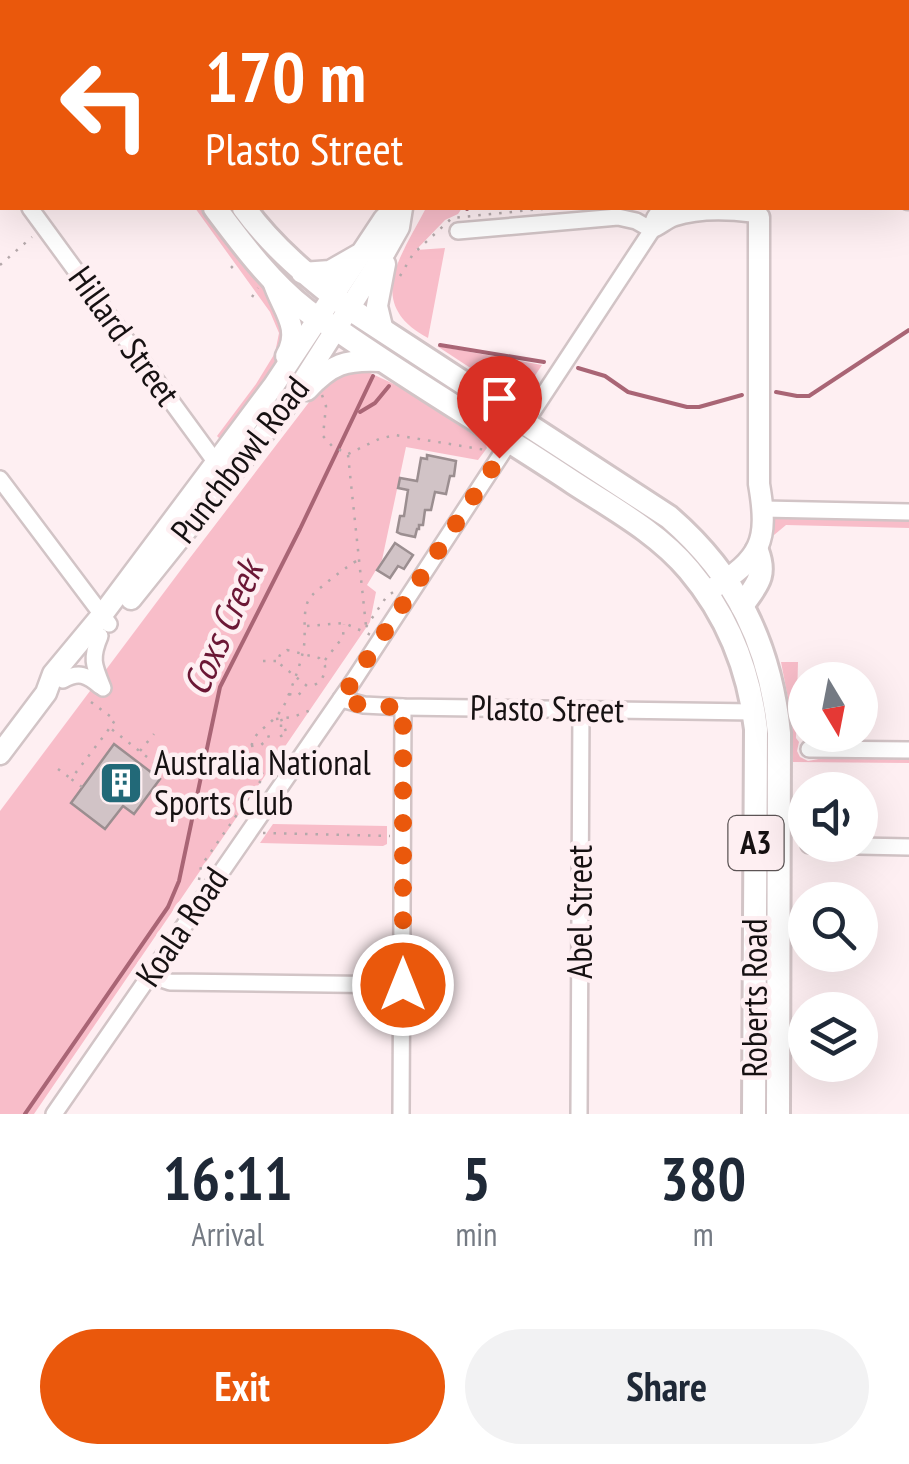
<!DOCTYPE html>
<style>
:root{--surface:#fff;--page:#f2f2f3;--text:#1f2937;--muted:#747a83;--accent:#ea580c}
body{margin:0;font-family:"PT Sans Narrow",sans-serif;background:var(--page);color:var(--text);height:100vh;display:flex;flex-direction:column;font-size:38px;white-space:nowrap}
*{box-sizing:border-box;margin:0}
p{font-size:32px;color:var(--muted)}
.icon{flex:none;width:55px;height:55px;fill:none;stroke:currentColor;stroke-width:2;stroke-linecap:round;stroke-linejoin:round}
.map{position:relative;height:1114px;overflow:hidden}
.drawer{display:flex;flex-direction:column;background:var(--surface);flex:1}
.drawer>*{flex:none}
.banner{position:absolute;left:0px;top:0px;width:910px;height:210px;box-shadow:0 10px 40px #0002;background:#ea580c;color:#fff;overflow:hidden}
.needle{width:65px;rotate:170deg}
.tools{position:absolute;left:788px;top:662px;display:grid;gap:20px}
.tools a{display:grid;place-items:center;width:90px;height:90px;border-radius:50%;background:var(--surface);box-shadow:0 10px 40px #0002;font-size:50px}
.pin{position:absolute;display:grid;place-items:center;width:85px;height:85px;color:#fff;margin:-102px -42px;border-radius:50% 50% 50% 0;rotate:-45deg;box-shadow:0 0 10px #0007}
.pin .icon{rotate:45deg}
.me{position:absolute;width:110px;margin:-55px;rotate:0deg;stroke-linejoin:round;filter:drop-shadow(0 0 8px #0008)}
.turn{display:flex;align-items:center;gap:35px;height:210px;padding:0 40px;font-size:45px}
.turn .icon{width:130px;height:130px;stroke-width:2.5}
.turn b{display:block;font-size:70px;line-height:85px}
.eta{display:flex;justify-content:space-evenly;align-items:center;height:170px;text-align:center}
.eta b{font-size:60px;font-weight:800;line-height:70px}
.cta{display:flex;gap:20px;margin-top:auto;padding:20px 40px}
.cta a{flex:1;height:115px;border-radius:60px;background:var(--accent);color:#fff;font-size:40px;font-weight:800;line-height:115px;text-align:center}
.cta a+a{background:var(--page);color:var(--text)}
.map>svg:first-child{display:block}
.green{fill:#f8bdc9}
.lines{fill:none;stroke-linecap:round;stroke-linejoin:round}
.stream{stroke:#a96575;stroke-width:4}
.building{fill:#d1c3c6;stroke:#9b8e90;stroke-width:2.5}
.minor-casing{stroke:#d2c4c6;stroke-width:20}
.major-casing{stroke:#d2c4c6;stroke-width:25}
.highway-casing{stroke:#d2c4c6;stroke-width:28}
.path{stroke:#b4a8aa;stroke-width:2.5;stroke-dasharray:2.5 8;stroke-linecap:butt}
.minor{stroke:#fff;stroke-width:15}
.major{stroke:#fff;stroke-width:20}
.highway{stroke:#fff;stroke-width:22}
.route{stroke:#ea580c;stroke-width:18;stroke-dasharray:0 32.4}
.labels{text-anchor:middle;stroke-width:9;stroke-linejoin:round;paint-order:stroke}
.shield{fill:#feeff2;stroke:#5c5455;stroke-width:2.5}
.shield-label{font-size:32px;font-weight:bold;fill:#161112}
.street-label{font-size:35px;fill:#161112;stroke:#feeff2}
.poi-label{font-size:35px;fill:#161112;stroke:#feeff2;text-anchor:start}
.water-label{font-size:38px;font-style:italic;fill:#6b1735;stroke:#feeff2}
</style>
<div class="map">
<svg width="909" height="1114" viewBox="0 0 909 1114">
<rect width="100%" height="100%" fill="#feeff2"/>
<g class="green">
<path d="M195,208H206L284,314V351L265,383L221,440L217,436L256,384L275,353L279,333L270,312Z"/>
<path d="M426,208H462L458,214L445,220L416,250L445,248L428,338C363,303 402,255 426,208Z"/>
<path d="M437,346L542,365L519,400Z"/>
<path d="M368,372L396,385L485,442L487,448L478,460L406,447L382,560L367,585L376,592L370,622L34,1114H0V811L186,563L313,397C330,379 343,373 368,372Z"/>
<path d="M778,518L909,520V528L786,525L774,535V519Z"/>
<path d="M781,662H798L796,738L799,742L797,751L800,757L808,761L824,758L909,759V763L793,762L792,719Z"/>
<path d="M273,824L387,826V844L383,846L260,843Z"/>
</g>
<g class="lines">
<g class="stream">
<path d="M581,2L582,0"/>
<path d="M467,209L468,208"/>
<path d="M440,345L544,362"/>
<path d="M578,368L605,376L628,392L687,407H699L742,395"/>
<path d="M776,392L797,396H809L909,330"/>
<path d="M360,412L375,403L389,386"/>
<path d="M25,1114L168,907L179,881L220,687L300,529L373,376"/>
</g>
</g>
<g class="building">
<path d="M427,455L456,461L454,476H450L446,494L435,492L431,510H425L423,525H419V529H417L415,537L401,534L397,532L400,516H404L408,490L398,488L400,478L417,481L421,458L427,459Z"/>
<path d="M395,543L413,555L404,569L398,566L390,578L377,570Z"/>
<path d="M114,744L160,779L134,814L123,806L105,829L71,803Z"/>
</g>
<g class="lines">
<g class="minor-casing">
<g id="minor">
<path d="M337,0L338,2"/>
<path d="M641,0V2"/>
<path d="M112,2L115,0"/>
<path d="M0,166L2,170"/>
<path d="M30,208L217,464"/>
<path d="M652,230C660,227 666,221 674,218C698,210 728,211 752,214"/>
<path d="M458,231L618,217L636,221L652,230"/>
<path d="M525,423L652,230C652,217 657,211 670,208"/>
<path d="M0,479L109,624"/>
<path d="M763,509L909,512"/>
<path d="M100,636C90,659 94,666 103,688"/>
<path d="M63,680C79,671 87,675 100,686"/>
<path d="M341,699L364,705L403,707L754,712"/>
<path d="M809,749L909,750"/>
<path d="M809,845L909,847"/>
<path d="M149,975L170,982L403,985"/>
<path d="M54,1114L354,680L510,441"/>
<path d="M401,1114L403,707"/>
<path d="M579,1114L581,709"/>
</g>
</g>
<g class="major-casing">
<g id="major">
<path d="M528,2L529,0"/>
<path d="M908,199H909"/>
<path d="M302,273L330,271L358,255"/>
<path d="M273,281C281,308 303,328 286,356"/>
<path d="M383,331L377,306L385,264"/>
<path d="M307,390C331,364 346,359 381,361"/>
<path d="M712,589C761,558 769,542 759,484V217"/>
<path d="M131,599L292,398L385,252L399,227L402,208"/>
<path d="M0,754L46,693L53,674L102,615L274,385L384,219L395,208"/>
</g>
</g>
<g class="highway-casing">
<g id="highway">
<path d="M63,0L65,2"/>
<path d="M91,0L92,2"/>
<path d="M215,208C242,244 270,282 306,310C316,318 327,323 338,330C415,384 496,431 574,483C614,509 658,533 689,570C728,616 749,670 756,729L754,1114"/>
<path d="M244,208C273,248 310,278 350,309L669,517C737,576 770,645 779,733L778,1114"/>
<path d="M742,606C756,585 767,577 757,551"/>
</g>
</g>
<g class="path">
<path d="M319,0L321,2"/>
<path d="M139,2L142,0"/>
<path d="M510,2L511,0"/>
<path d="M0,265L32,237"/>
<path d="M231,268L235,264L237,267"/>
<path d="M400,276L413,254L452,218L551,208"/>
<path d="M252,297L258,288"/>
<path d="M322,395L326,406L323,436L332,446L348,454L379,439L395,435L486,450"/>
<path d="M348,455L366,626"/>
<path d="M307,626L344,623L371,635"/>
<path d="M366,627L387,596L395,591"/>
<path d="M287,650L319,658L325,666C325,678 319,686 307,686L280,664L279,657L281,653Z"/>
<path d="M325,660L343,637L344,624"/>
<path d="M263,661H277"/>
<path d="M289,694L297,696L306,688"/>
<path d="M91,702L115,720L110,728L156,764L151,772"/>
<path d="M276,719L293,717L311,710L316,712"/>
<path d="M281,719L287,734L281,736Z"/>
<path d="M251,746L261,745L269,738L266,728"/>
<path d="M140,751L154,734"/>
<path d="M58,769L70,778"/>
<path d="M82,787L71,779L109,729"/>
<path d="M263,833L390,836"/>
<path d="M199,880L201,866L264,776C231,728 273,736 287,699C294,681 301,664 304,646C306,631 302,612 309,599C313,592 350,564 358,560"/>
</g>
<use href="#minor" class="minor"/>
<use href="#major" class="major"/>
<use href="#highway" class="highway"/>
</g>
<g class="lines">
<path class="route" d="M403,985V707L364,706L341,699L499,458"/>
</g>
<defs>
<g id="building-square" transform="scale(2.25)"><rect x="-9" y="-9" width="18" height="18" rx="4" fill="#226978" stroke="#feeff2"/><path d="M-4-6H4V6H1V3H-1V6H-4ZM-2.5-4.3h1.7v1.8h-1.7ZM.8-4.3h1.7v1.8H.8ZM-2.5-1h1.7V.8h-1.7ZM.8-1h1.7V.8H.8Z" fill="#fff"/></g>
</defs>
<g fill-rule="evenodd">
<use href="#building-square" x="121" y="783"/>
</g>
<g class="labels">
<rect class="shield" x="728.5" y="816" width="55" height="54" rx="8"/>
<g class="shield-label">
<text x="756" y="854">A3</text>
</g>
<g class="street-label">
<text transform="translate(124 336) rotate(54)" y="12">Hillard Street</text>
<text transform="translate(240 460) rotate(-52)" y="12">Punchbowl Road</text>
<text transform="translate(547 709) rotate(1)" y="12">Plasto Street</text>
<text transform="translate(580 912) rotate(-90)" y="12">Abel Street</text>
<text transform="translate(182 927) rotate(-56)" y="12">Koala Road</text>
<text transform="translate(755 998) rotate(-90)" y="12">Roberts Road</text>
</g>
<g class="poi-label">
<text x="154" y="775">Australia National<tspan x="154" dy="40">Sports Club</tspan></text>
</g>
<g class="water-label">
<text transform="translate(223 628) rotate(-66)" y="13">Coxs Creek</text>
</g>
</g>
</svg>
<div class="tools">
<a><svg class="needle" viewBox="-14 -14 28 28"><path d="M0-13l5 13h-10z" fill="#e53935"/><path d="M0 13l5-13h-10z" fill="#747a83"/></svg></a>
<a><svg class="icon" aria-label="sound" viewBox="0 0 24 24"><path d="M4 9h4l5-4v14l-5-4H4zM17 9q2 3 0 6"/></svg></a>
<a><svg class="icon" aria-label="search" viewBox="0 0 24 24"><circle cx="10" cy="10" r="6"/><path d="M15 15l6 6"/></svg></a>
<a><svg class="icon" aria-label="layers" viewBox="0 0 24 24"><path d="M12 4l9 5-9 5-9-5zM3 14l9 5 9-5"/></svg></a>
</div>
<div class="pin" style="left:499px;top:458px;background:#d93025"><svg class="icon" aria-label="arrive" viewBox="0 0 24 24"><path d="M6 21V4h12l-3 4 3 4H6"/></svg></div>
<svg class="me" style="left:403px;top:985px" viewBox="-20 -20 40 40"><circle r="17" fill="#ea580c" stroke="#fff" stroke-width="3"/><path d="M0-11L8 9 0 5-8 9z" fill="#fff"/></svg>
<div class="banner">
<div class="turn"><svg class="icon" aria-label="left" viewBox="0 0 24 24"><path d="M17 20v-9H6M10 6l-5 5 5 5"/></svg><div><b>170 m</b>Plasto Street</div></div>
</div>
</div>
<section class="drawer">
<div class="eta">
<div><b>16:11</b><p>Arrival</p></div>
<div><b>5</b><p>min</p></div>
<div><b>380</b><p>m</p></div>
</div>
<div class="cta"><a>Exit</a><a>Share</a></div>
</section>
